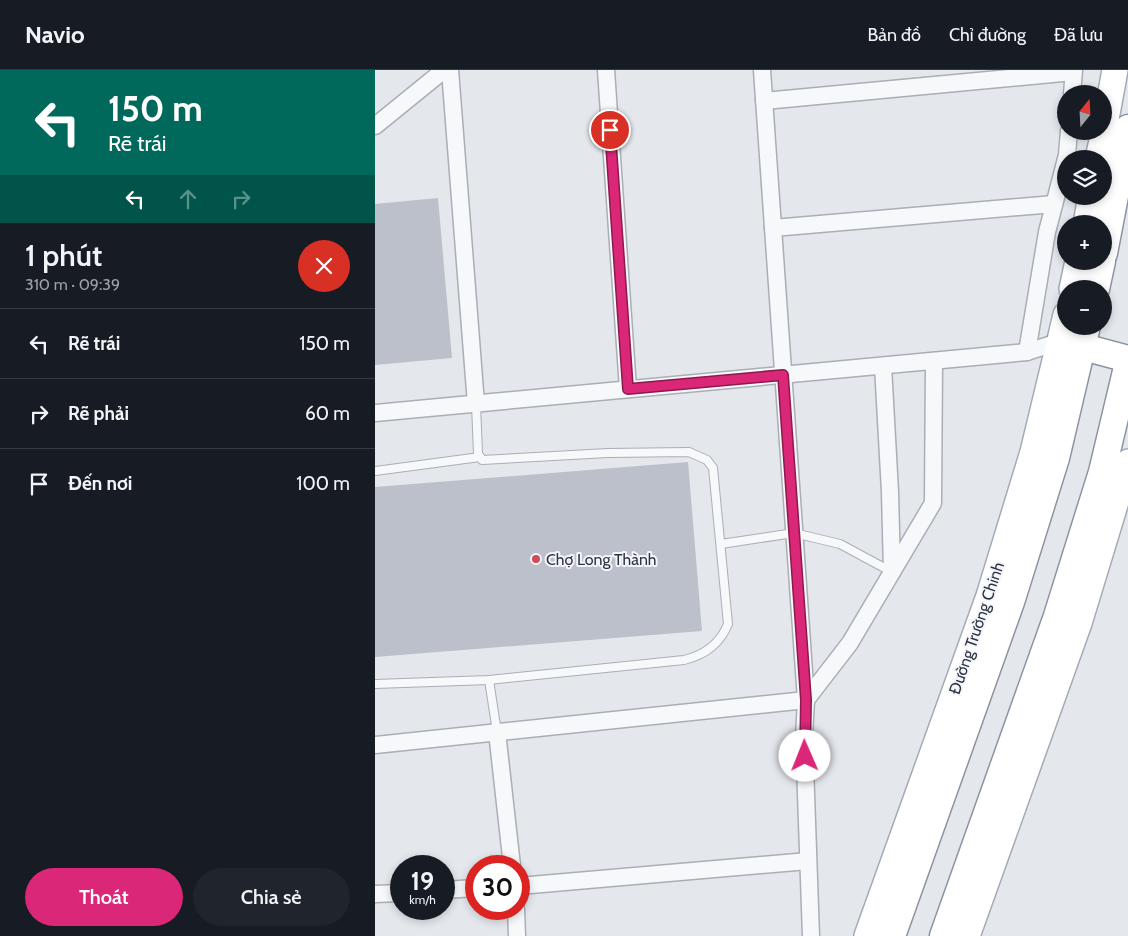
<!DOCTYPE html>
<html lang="vi">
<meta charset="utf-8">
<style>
:root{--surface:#171b24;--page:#20242c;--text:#f1f3f6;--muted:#9ea1a6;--line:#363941;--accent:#db2777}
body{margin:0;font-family:Cabin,sans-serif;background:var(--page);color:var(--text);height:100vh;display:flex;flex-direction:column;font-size:19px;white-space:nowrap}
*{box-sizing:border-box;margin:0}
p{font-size:16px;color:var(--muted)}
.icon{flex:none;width:28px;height:28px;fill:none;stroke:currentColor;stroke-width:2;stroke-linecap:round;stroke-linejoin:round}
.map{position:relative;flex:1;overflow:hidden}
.sheet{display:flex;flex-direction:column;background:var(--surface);width:375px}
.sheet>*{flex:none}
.hud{background:#00695c;color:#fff;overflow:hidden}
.needle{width:32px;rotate:18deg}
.fabs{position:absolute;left:682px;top:15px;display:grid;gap:10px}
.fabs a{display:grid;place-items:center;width:55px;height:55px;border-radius:50%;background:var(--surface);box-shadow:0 2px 8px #0003;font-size:25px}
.speed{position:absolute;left:15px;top:785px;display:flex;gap:10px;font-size:25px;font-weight:700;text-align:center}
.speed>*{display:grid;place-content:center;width:65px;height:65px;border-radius:50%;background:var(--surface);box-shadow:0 2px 8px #0003;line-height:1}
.speed small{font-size:12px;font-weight:400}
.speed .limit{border:8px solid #d22;background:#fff;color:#111}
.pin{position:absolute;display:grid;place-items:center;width:42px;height:42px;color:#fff;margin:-21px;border:2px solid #fff;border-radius:50%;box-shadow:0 1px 5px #0007}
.me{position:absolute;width:55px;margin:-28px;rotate:359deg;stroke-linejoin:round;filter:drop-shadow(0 0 4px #0008)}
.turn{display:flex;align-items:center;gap:18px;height:105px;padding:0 25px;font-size:22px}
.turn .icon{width:65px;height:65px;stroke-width:2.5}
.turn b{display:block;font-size:35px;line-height:42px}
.lanes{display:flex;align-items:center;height:48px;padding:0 25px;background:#0003;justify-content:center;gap:25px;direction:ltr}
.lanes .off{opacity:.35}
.round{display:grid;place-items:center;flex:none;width:52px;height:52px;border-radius:26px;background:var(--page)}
.headline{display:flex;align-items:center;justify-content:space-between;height:85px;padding:0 25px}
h1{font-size:30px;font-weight:600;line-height:38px}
.action{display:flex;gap:10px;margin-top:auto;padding:10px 25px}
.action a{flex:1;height:58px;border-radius:30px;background:var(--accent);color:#fff;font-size:20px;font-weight:600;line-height:58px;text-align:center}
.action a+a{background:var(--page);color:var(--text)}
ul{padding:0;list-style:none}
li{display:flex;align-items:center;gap:15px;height:70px;padding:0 25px;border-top:1px solid var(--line)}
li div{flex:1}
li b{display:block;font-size:19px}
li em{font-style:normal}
header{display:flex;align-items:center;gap:30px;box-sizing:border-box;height:70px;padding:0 25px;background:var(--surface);border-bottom:1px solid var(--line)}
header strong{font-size:24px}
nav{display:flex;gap:28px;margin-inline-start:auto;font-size:18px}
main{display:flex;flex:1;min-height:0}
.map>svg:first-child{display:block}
.building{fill:#bbc0ca}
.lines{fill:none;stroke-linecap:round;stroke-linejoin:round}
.service-casing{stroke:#a9aeb7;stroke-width:10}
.minor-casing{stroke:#a9aeb7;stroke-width:19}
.primary-casing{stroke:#a3abb8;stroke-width:28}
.trunk-casing{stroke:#8b94a3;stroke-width:29}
.service{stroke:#f7f8fa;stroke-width:8}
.minor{stroke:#f7f8fa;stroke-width:16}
.primary{stroke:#fff;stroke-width:25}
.trunk{stroke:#fff;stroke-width:26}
.route-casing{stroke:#8e194d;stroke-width:12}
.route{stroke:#db2777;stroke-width:9}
.poi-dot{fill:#d1495b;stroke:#f4f6f9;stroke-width:2}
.labels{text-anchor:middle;stroke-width:4;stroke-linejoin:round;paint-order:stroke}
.poi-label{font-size:16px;fill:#2b3445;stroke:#f4f6f9;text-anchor:start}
.street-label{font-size:16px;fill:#2b3445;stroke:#f4f6f9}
</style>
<header>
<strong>Navio</strong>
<nav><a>Bản đồ</a><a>Chỉ đường</a><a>Đã lưu</a></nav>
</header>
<main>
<section class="sheet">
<div class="hud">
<div class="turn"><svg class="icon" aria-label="left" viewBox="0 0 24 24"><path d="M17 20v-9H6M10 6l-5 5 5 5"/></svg><div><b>150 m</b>Rẽ trái</div></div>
<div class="lanes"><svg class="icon" aria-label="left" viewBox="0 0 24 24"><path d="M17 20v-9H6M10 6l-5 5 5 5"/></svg><svg class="icon off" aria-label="ahead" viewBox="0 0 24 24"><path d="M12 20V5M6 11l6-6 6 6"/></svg><svg class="icon off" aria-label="right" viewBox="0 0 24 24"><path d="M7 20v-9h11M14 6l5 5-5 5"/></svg></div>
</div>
<div class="headline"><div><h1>1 phút</h1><p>310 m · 09:39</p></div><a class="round" style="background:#d93025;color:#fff"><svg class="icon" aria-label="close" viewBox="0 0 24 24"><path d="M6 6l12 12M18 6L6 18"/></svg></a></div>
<ul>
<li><svg class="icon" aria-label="left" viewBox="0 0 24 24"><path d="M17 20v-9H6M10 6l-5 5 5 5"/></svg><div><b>Rẽ trái</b></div><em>150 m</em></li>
<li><svg class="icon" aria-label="right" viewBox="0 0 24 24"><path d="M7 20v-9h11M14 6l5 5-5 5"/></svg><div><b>Rẽ phải</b></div><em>60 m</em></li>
<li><svg class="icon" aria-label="arrive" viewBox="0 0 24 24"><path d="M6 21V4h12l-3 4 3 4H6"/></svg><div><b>Đến nơi</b></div><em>100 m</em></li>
</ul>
<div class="action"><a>Thoát</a><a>Chia sẻ</a></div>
</section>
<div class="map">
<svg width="753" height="866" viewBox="0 0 753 866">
<rect width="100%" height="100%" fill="#e4e7ec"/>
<g class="building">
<path d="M63,128L77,288L0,295V134Z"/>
<path d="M313,392L327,561L0,587V417Z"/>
</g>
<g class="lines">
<g class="service-casing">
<g id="service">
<path d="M0,401L105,387"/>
<path d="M346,474L419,463L465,474L517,502"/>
<path d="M114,610L122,662"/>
<path d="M0,614L114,610L309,590C330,585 345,574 353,554L338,398L332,390L314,382L233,383L107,390L103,384L101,334"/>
</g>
</g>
<g class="minor-casing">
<g id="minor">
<path d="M75,0L101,334"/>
<path d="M231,0L253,319"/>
<path d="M387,0L431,630L429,667L436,866"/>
<path d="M697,24L699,0"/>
<path d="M389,31L698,2"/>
<path d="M0,56L69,0"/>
<path d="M398,158L679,134"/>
<path d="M652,282L672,162L692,85L694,61"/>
<path d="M508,296L515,422L517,502"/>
<path d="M0,343L652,282L686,271"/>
<path d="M122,662L137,796"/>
<path d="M0,675L431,630L475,573L558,433L559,291"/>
<path d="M144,816L433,791"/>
<path d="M69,820L101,818"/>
<path d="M0,824L26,823"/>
<path d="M141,839L142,866"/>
</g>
</g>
<g class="primary-casing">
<g id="primary">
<path d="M729,60L740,0"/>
<path d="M723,89L729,61"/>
<path d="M711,154L716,126"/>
<path d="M697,219L703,191"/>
<path d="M492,866L614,526L658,382L691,245"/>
<path d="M592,866L704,553L753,392"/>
</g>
</g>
<g class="trunk-casing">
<g id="trunk">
<path d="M729,183L753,58"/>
<path d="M721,219L727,191"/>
<path d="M686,271L753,289"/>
<path d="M517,866L636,532L681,388L712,256"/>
<path d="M568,866L682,546L727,402L753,293"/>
</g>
</g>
<use href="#service" class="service"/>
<use href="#minor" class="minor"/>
<use href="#primary" class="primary"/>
<use href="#trunk" class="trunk"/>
</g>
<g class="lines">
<g class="route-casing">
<path id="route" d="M235,60L253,319L408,305L431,630L430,686"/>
</g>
<use href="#route" class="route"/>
</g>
<circle class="poi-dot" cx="161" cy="489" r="5"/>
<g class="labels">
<g class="poi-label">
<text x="171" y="495">Chợ Long Thành</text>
</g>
<g class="street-label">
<text transform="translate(601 558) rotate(-71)" y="6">Đường Trường Chinh</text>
</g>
</g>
</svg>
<div class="fabs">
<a><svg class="needle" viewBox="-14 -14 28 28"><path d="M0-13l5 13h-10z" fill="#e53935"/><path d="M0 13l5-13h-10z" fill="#9ea1a6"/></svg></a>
<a><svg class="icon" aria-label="layers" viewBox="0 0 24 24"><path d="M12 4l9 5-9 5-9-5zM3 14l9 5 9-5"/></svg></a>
<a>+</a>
<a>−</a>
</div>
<div class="speed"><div>19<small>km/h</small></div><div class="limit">30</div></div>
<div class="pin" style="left:235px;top:60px;background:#d93025"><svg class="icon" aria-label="arrive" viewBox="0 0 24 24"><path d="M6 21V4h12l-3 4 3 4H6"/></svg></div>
<svg class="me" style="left:430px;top:686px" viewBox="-20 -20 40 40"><circle r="19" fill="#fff"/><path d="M0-13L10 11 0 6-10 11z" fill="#db2777"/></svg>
</div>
</main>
